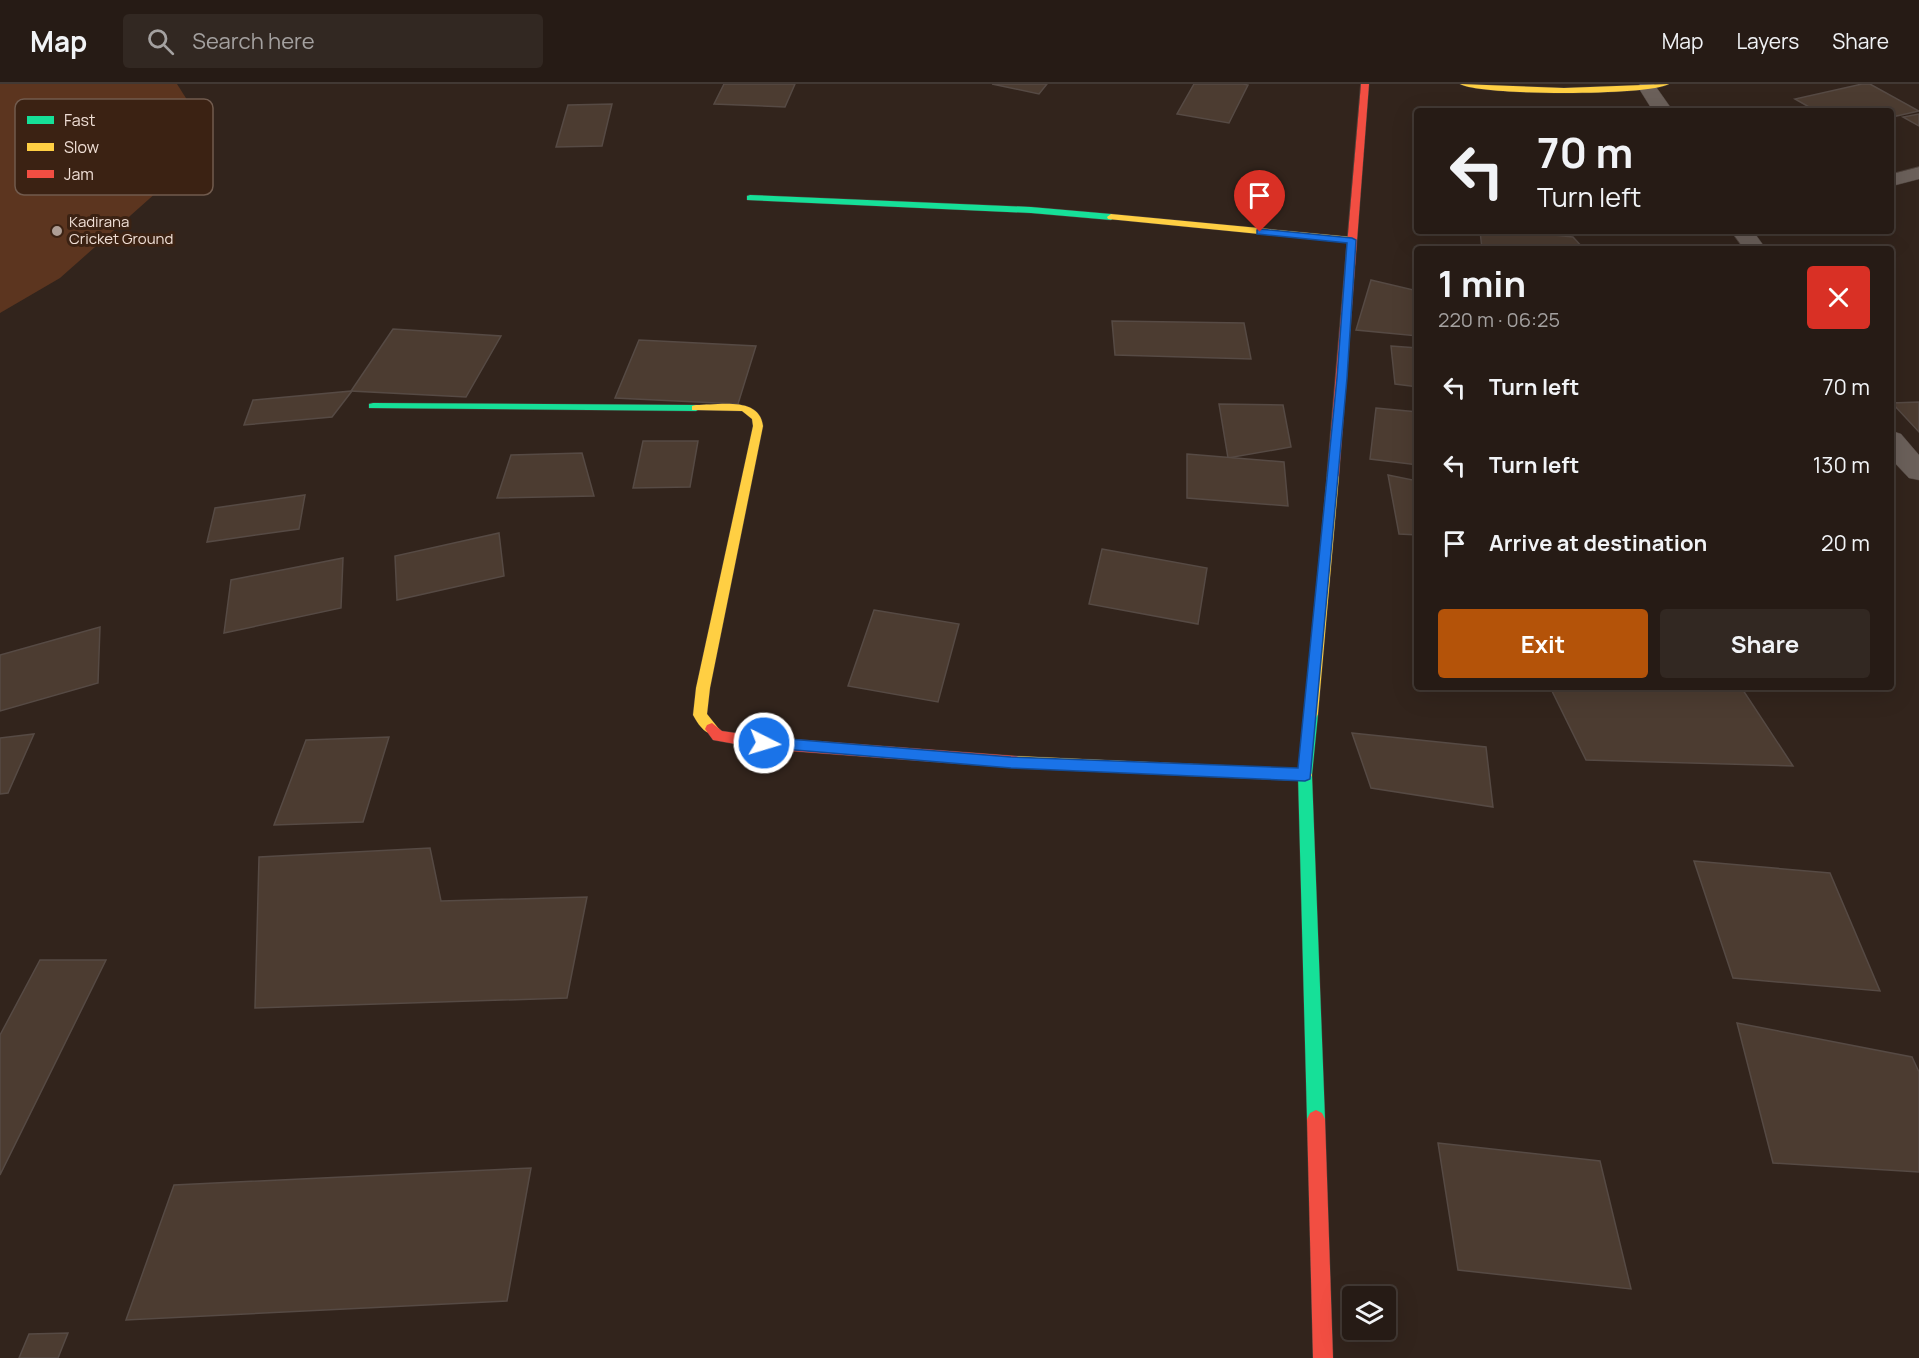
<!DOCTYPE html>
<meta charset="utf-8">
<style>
:root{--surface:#261b15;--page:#322822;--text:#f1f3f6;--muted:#a4a1a0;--line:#423934;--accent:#b45309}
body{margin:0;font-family:Manrope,sans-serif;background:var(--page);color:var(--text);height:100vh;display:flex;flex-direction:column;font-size:22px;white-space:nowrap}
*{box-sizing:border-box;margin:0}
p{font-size:20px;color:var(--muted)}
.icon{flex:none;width:33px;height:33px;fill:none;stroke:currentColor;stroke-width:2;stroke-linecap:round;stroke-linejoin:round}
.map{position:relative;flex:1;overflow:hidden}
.sheet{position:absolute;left:1414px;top:162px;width:480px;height:444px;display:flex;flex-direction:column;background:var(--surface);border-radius:6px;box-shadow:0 6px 24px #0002,0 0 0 2px var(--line)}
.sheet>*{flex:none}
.banner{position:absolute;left:1414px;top:24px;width:480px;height:126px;border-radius:6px;box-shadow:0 6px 24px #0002,0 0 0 2px var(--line);background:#261b15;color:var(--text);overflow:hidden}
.controls{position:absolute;left:1342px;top:1202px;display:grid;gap:12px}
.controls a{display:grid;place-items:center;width:54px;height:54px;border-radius:6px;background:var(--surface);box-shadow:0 6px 24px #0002,0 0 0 2px var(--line);font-size:30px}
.pin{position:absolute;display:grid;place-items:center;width:51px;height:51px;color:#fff;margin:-62px -26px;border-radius:50% 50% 50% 0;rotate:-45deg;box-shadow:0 0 6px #0007}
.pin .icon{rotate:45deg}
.me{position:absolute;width:66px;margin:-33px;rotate:95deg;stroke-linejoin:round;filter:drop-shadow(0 0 4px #0008)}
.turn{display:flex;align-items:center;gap:21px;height:126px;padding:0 24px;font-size:27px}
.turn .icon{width:78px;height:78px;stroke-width:2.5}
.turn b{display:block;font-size:42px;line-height:51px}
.round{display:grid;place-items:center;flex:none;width:63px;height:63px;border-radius:6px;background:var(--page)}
.overview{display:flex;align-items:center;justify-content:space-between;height:102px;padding:0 24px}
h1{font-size:36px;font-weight:700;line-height:45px}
.button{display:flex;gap:12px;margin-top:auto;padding:12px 24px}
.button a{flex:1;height:69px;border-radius:6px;background:var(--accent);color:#fff;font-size:24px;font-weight:700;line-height:69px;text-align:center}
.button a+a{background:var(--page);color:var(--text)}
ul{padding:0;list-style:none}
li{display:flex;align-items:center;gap:18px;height:78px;padding:0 24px}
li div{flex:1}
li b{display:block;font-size:22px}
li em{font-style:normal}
header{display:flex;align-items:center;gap:36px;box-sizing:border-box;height:84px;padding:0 30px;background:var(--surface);border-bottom:2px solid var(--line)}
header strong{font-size:28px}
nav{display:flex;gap:33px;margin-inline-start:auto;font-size:21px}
.search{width:420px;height:54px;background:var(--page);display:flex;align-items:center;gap:15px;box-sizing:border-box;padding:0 21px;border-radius:6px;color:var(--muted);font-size:22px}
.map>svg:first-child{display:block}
.green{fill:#5c351f}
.building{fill:#4c3c31;stroke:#564a44;stroke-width:1.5}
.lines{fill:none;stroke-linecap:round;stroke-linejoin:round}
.street-casing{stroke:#4c403a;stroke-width:1}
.fast-casing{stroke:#4c403a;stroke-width:1}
.slow-casing{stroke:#4c403a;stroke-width:1}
.jam-casing{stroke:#4c403a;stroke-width:1}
.street{fill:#6b605a;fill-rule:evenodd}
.fast{fill:#16e098;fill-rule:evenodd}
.slow{fill:#ffcf43;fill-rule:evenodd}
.jam{fill:#f24e42;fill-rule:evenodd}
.route{fill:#1a73e8;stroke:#114b97;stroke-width:1.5}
.poi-dot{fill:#ae9e95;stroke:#3b2213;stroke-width:2}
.labels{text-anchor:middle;stroke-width:6;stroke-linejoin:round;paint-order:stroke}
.far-poi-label{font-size:15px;fill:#f0dfd6;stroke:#3b2213;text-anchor:start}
.key{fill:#3b2213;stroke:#715b4e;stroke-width:1.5}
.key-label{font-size:16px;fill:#f0dfd6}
</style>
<header>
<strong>Map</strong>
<div class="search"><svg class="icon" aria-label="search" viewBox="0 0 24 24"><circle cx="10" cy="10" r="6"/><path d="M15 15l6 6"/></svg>Search here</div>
<nav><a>Map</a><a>Layers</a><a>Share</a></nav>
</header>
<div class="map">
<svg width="1919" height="1274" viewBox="0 0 1919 1274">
<rect width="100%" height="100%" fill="#32241c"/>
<path class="green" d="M0,0H177L196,30L166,100L60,194L0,229Z"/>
<g class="building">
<path d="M724,0H795L785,23L714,20Z"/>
<path d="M992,0H1047L1039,10Z"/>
<path d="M1194,0H1243L1248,1L1229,39L1177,30Z"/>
<path d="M1862,0H1870L1919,27L1892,33V27H1816L1795,15Z"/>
<path d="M612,20L602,62L556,63L568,21Z"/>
<path d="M1919,30V42L1903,33Z"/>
<path d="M1480,147H1513L1573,153L1584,165H1482Z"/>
<path d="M1371,196L1418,207V252L1356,246Z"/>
<path d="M1112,237L1244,239L1251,275L1115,271Z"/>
<path d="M393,245L501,252L466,313L351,307Z"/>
<path d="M639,256L756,262L738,320L615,314Z"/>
<path d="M1391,262L1418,264V303L1395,300Z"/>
<path d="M352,307L332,333L244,341L253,316Z"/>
<path d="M1919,318V348L1892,319Z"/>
<path d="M1219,320L1283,321L1291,363L1228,374Z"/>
<path d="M1376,324L1418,328V381L1370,375Z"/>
<path d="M643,357H698L690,403L633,404Z"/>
<path d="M582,369L594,412L497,414L511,371Z"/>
<path d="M1187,370L1284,378L1288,422L1187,414Z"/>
<path d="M1388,391L1418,397V451L1399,450Z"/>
<path d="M305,411L299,445L207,458L215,424Z"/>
<path d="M499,449L504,492L397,516L395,472Z"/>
<path d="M1102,465L1207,484L1198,540L1089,520Z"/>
<path d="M343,474L341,524L224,549L231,496Z"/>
<path d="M874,526L959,540L938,618L848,602Z"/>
<path d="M100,543L98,599L0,627V571Z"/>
<path d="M1550,603H1741L1793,682L1586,676Z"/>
<path d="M1352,649L1486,663L1493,723L1371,704Z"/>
<path d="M34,650L8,709L0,710V654Z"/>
<path d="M389,653L363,738L274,741L306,656Z"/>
<path d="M430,764L441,817L587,813L567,914L255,924L259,773Z"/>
<path d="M1694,777L1830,789L1880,907L1733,894Z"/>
<path d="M40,876H106L0,1091V951Z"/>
<path d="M1737,939L1912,973L1919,988V1088L1773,1079Z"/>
<path d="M1438,1059L1600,1077L1631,1205L1458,1186Z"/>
<path d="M531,1084L507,1217L126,1236L174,1101Z"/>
<path d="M68,1249L58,1274H19L29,1250Z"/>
</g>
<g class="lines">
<g class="street-casing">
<g id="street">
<path d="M1640,0H1654L1673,27H1653L1638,3Z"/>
<path d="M1919,83V95L1892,102V90Z"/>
<path d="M1731,147H1753L1766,165H1744Z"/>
<path d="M1892,347L1901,350L1919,371V396L1909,394L1892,376Z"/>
</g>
</g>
<g class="fast-casing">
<g id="fast">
<path d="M750,111L1031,123L1111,130L1115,133L1111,136L1031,129L747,116V112Z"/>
<path d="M373,319L696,321L701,324L696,327L369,324V320Z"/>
<path d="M1311,625L1316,626L1318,630L1312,691L1325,1035L1322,1041L1316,1044L1310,1041L1307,1035L1298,691L1304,630L1306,626Z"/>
</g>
</g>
<g class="slow-casing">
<g id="slow">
<path d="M1460,0L1564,4L1669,0C1649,12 1480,12 1460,0Z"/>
<path d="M1111,130L1352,153L1357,156L1352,159L1108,135L1107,133Z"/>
<path d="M696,321C718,321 760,312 763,342L710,604L707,630L719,645L717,649C706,653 698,640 693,631L696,604L753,342L752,335L742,327L692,326V322Z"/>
<path d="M1333,388L1339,392L1318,630L1316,634H1306L1304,630L1327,392Z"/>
<path d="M1016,672L1305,685L1310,687L1312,691L1310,695L1305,697L1016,684L1011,682L1009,678L1011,674Z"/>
</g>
</g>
<g class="jam-casing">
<g id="jam">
<path d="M1361,0H1369L1339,392L1333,396L1327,392Z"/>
<path d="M712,639L722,647L763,653L1016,672L1021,674L1023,678L1021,682L1016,684L763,665L713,656L705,645L707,641Z"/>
<path d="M1316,1026L1322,1029L1325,1035L1333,1274H1313L1307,1035L1310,1029Z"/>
</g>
</g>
<use href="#street" class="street"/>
<use href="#fast" class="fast"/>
<use href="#slow" class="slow"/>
<use href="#jam" class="jam"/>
</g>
<path class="route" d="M1260,145L1352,154L1356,156L1347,294L1310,695L1305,697L1011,684L759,663L757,659L759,655L764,653L1011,673L1298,684L1337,294L1347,159L1257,150V146Z"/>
<circle class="poi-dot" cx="57" cy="147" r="6"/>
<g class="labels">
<g class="far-poi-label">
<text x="69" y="143">Kadirana<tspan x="69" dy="17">Cricket Ground</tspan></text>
</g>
</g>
<rect x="15" y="15" width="198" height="96" rx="9" class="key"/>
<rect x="27" y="32" width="27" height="8" fill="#16e098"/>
<rect x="27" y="59" width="27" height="8" fill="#ffcf43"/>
<rect x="27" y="86" width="27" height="8" fill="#f24e42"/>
<g class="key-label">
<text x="64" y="42">Fast</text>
<text x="64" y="69">Slow</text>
<text x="64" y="96">Jam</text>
</g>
</svg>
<div class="controls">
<a><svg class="icon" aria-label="layers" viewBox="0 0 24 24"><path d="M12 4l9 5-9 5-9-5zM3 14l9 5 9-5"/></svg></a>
</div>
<div class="pin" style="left:1260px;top:148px;background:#d93025"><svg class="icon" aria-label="arrive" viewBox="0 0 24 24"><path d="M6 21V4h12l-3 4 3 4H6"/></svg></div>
<svg class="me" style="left:764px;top:659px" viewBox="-20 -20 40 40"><circle r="17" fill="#1a73e8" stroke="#fff" stroke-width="3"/><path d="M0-11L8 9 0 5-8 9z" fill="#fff"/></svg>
<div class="banner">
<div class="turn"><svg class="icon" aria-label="left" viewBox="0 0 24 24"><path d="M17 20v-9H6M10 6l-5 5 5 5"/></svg><div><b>70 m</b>Turn left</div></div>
</div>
<section class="sheet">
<div class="overview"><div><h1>1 min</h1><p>220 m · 06:25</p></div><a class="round" style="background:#d93025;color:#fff"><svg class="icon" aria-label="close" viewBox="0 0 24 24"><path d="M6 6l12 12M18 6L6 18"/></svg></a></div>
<ul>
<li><svg class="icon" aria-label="left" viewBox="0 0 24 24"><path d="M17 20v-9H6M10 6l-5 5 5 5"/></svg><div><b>Turn left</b></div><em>70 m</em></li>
<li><svg class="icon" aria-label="left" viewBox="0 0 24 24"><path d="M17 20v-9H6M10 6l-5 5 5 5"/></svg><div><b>Turn left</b></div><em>130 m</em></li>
<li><svg class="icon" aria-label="arrive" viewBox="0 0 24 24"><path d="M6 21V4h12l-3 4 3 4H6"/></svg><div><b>Arrive at destination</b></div><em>20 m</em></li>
</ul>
<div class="button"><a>Exit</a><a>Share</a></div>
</section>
</div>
